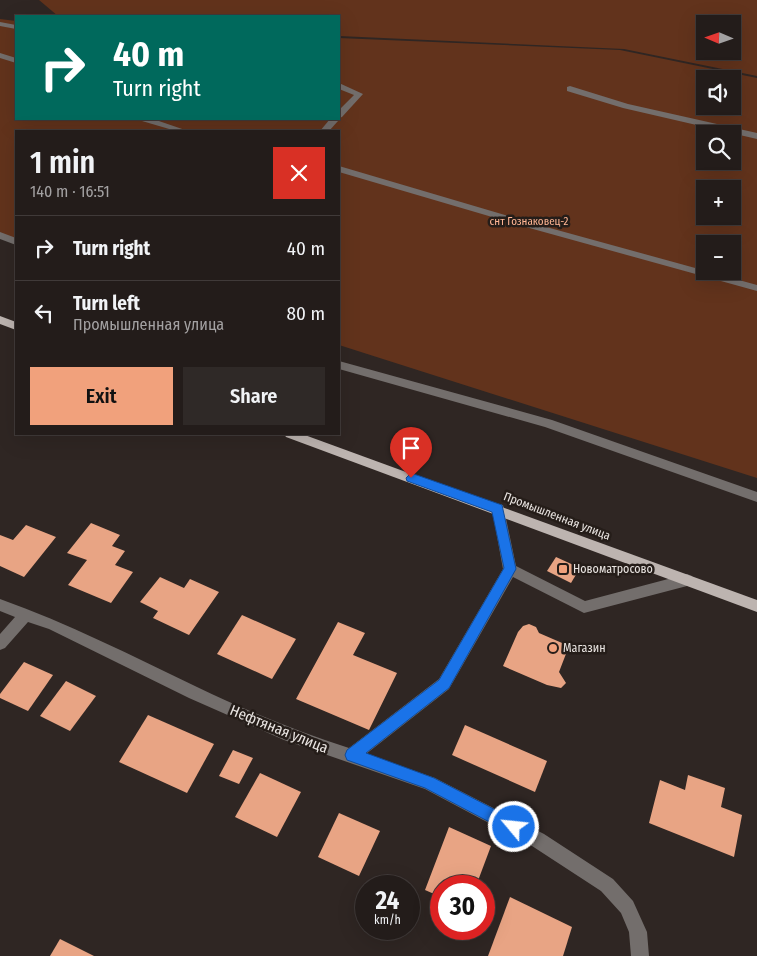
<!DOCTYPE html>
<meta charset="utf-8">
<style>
:root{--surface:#231c1a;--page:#2f2927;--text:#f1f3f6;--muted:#a3a1a2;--line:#403a39;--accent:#f1a17c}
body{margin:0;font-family:"Fira Sans Condensed",sans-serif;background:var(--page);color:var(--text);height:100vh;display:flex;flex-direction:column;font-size:19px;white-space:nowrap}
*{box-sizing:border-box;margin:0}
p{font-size:16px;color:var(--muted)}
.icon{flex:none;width:28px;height:28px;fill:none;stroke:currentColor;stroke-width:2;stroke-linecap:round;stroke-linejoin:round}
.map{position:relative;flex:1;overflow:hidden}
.details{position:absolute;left:15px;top:130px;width:325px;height:305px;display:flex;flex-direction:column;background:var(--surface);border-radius:0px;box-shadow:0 5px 20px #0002,0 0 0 1px var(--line)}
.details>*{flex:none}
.guide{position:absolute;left:15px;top:15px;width:325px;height:105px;border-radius:0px;box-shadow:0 5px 20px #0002,0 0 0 1px var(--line);background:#00695c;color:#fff;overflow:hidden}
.needle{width:32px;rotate:272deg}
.fabs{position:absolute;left:696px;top:15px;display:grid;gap:10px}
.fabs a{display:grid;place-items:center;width:45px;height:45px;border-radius:0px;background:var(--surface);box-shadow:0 5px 20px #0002,0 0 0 1px var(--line);font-size:25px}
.speed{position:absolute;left:355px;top:875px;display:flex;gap:10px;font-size:25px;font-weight:700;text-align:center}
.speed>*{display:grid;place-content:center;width:65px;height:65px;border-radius:50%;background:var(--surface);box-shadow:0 5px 20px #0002,0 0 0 1px var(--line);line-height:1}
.speed small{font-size:12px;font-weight:400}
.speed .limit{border:8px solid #d22;background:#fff;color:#111}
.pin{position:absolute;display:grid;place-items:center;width:42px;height:42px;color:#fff;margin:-51px -21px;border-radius:50% 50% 50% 0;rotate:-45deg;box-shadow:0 0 5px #0007}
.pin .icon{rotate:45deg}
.me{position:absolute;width:55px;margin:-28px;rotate:298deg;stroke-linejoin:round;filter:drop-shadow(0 0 4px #0008)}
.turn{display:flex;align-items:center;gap:18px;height:105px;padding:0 15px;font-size:22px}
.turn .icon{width:65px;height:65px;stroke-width:2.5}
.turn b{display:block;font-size:35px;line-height:42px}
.round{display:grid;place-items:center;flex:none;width:52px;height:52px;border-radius:0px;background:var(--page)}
.overview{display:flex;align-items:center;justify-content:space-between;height:85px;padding:0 15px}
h1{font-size:30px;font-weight:600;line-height:38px}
.cta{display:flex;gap:10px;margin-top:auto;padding:10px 15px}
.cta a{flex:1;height:58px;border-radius:0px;background:var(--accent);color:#111;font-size:20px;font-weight:600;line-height:58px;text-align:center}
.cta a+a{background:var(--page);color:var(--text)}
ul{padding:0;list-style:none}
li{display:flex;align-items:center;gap:15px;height:65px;padding:0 15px;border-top:1px solid var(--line)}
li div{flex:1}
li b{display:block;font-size:19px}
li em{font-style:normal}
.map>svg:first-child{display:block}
.green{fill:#62331c;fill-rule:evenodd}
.building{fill:#e8a484}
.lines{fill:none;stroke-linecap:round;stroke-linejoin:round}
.minor{fill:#736e6c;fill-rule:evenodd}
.major{fill:#bdb4b0;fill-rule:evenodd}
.route{fill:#1a73e8;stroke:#114b97}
.poi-dot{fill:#f1a17c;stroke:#251d19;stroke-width:2}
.labels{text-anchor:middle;stroke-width:5;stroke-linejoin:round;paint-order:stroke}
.far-park-label{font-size:11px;fill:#ffb593;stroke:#251d19}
.street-label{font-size:12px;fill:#eae5e2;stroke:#251d19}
.poi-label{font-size:12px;fill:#eae5e2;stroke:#251d19;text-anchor:start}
.near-street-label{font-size:15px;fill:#eae5e2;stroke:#251d19}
</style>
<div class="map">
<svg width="757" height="956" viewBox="0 0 757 956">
<rect width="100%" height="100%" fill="#2f2623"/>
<g class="green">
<path d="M39,0H757V76L624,49L339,36V16H58ZM705,24H732V51H705Z"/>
<path d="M0,19L16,21V119H339V38L620,50L757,78V478L339,345V131H16V241L0,236ZM705,79H732V106H705ZM705,134H732V161H705ZM705,189H732V216H705ZM705,244H732V271H705Z"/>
</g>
<g class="building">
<path d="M91,523L120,535L112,546L125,551L115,565L133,572L111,603L68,585L87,560L67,553Z"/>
<path d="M26,525L56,537L24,577L0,566V535L13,540Z"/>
<path d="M556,557L580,568L571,583L547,571Z"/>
<path d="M160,577L184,588L190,579L219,592L189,635L153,618L158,611L140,602Z"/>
<path d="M242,615L296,639L272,679L217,654Z"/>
<path d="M338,622L365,633L353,655L397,673L369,730L296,699Z"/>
<path d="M529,624L536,627L539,633L569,646L559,672L566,683L561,688L547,685L503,666L518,632L523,626Z"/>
<path d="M24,662L53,675L28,711L0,698V694Z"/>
<path d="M66,681L96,696L70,731L40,716Z"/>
<path d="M148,715L214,744L187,793L119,762Z"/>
<path d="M465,725L547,761L535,792L452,755Z"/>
<path d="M233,750L253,758L239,784L219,776Z"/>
<path d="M260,773L301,792L277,837L235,817Z"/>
<path d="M688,775L725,788L721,807L742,815L734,857L649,823L660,780L685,790Z"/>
<path d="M339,813L380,831L359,876L318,857Z"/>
<path d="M449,827L491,846L476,886H441V897L425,890Z"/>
<path d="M510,897L572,927L563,956H488Z"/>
<path d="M60,939L94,956H50Z"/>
</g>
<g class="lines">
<g class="minor">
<path d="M0,22L16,25V29L0,26Z"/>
<path d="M0,53L16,58V63L0,58Z"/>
<path d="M339,83L363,94L342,117L339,118V110L354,95L339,89Z"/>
<path d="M570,86L628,104L757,133V139L623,108L567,91V87Z"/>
<path d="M339,118V119L338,121L329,131H320L330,119Z"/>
<path d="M141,119H153L188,131H176L142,121Z"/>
<path d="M339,166L539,225L757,285V291L533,229L339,172Z"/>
<path d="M0,232L16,238V245L0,239Z"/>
<path d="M339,361L552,420L757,492V502L545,427L339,369Z"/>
<path d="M498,504L503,505L504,509L516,566L585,601L687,574L692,576L694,580L692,584L687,586L584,613L513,577L449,689L366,754L435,778L544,834L613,879L633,901L647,932L649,956H631L629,932L621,913L601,891L532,846L425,789L284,740L189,698L49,629L28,622L5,648L0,650V634L15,617L0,611V599C68,623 132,656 197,687C247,711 297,731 349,748L439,679L503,569L492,509L493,505Z"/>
</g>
<g class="major">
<path d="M0,316L16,322V330L0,324Z"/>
<path d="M284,434H302L757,600V612L286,437Z"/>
</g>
</g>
<path class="route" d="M411,473L502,505L516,569L449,688L366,753L434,778L519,822L521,827L519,833L514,835L425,788L347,760L345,755L347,750L439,680L504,568L492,512L407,481L406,478Z"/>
<g class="poi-dot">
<rect x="558" y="564" width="10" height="10" rx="2.5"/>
<circle cx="553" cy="648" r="5"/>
</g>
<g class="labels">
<g class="far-park-label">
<text x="529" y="225">снт Гознаковец-2</text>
</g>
<g class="street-label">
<text transform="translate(557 516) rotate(21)" y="4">Промышленная улица</text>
</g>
<g class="poi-label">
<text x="573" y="573">Новоматросово</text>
<text x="563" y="652">Магазин</text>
</g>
<g class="near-street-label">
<text transform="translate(279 729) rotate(22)" y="5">Нефтяная улица</text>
</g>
</g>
</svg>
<div class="fabs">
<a><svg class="needle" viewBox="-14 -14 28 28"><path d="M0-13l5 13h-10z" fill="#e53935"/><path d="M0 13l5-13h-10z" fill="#a3a1a2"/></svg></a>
<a><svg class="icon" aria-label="sound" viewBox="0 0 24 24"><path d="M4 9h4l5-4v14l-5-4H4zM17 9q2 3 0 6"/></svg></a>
<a><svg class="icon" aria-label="search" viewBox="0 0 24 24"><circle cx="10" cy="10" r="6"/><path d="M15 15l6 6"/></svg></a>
<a>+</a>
<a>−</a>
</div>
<div class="speed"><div>24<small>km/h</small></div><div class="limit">30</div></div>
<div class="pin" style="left:411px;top:478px;background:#d93025"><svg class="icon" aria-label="arrive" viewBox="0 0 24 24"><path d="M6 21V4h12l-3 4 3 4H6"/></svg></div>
<svg class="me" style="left:514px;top:827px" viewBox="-20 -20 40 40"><circle r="17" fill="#1a73e8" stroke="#fff" stroke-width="3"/><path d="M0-11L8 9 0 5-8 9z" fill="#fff"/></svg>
<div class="guide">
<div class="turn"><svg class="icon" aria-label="right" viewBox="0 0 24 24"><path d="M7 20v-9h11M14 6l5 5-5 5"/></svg><div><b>40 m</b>Turn right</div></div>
</div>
<section class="details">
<div class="overview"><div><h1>1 min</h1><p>140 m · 16:51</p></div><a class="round" style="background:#d93025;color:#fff"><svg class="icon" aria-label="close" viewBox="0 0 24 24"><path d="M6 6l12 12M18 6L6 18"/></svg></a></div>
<ul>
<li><svg class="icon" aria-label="right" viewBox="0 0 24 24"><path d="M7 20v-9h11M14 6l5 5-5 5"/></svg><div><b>Turn right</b></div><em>40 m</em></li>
<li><svg class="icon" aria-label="left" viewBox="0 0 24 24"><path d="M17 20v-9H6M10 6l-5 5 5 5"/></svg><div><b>Turn left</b><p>Промышленная улица</p></div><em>80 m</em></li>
</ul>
<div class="cta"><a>Exit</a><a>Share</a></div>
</section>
</div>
